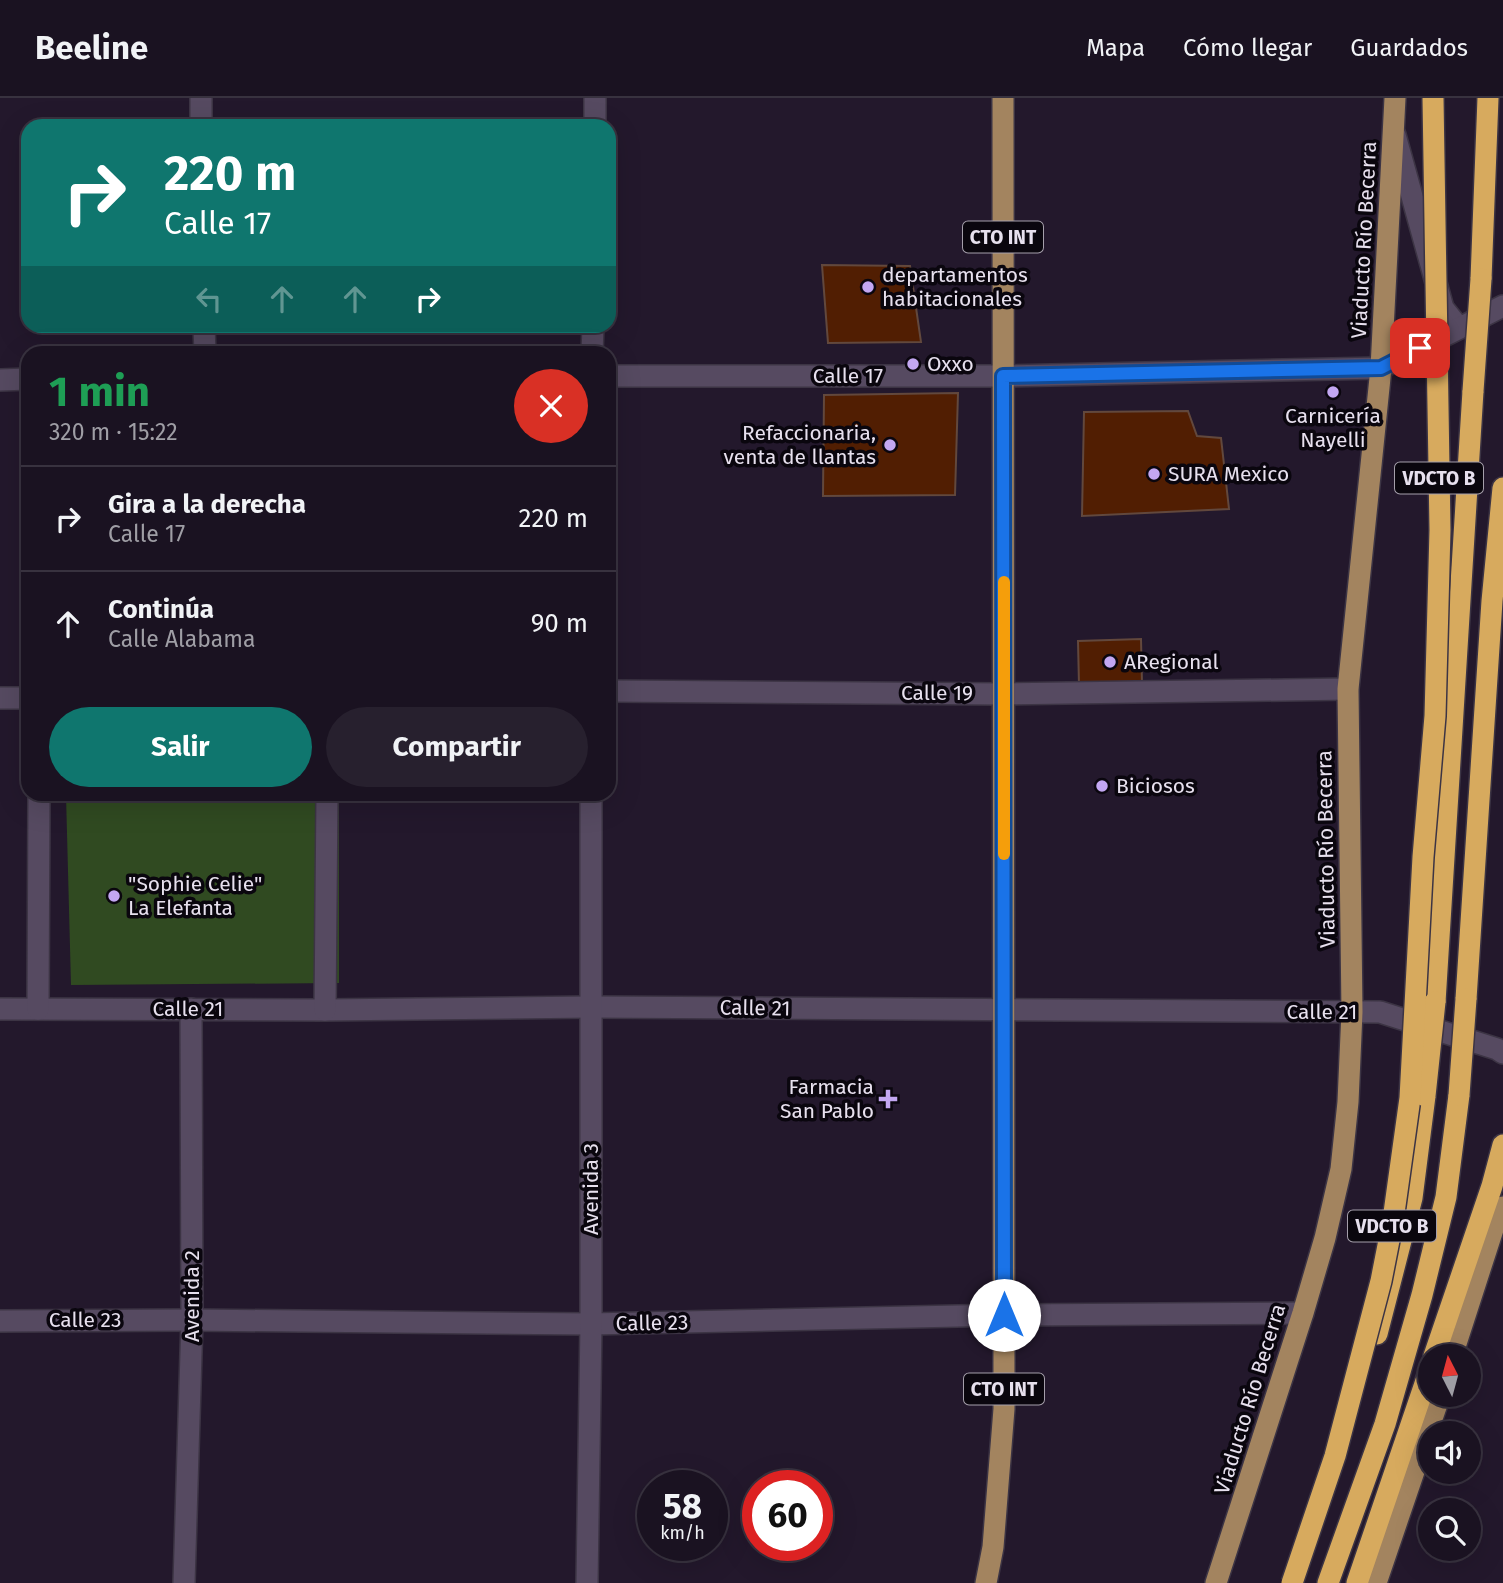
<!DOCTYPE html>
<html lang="es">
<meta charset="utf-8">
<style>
:root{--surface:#1a1221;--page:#27202e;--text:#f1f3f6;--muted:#9f9ea5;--line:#38323f;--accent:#0f766e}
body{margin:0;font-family:"Fira Sans",sans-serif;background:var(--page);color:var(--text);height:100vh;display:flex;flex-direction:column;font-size:26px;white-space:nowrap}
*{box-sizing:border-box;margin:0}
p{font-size:23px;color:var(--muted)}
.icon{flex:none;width:38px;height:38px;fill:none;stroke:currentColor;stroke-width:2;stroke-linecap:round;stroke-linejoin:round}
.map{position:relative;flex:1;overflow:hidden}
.sheet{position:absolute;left:21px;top:248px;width:595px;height:455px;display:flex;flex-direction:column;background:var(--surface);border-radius:21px;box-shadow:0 7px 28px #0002,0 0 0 2px var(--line)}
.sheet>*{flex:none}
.banner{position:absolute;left:21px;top:21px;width:595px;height:214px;border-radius:21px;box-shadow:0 7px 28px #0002,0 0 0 2px var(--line);background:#0f766e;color:#fff;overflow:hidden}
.needle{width:46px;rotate:354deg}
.fabs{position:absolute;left:1418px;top:1246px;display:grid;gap:14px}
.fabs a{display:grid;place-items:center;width:63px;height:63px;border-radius:50%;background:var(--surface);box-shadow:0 7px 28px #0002,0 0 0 2px var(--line);font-size:35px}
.speed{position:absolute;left:637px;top:1372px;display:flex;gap:14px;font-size:35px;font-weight:700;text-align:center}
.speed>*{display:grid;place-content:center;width:91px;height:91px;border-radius:50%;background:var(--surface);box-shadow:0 7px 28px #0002,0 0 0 2px var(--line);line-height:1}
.speed small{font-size:18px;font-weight:400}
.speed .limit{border:10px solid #d22;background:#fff;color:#111}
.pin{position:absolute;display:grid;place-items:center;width:60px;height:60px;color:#fff;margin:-30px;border-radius:14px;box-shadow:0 4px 10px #0006}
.me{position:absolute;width:77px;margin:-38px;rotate:0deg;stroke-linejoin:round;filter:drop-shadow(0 0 5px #0008)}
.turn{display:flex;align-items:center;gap:24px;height:147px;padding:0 28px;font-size:32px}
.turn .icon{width:91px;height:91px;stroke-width:2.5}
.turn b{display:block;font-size:49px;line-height:60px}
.lanes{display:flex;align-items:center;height:66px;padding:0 28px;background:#0003;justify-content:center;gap:35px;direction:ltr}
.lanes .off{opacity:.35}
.round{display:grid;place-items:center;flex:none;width:74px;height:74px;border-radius:37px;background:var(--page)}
.head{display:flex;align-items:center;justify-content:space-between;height:119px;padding:0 28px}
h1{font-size:42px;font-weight:700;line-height:52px;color:#1e9e55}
.cta{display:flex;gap:14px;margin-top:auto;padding:14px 28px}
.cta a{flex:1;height:80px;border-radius:42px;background:var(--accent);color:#fff;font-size:28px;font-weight:700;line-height:80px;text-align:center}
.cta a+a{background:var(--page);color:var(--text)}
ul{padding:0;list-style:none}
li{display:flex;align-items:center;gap:21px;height:105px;padding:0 28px;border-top:2px solid var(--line)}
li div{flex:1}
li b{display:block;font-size:26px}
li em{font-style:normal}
header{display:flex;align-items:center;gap:42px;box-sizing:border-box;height:98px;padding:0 35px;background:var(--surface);border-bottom:2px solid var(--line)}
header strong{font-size:33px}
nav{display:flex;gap:38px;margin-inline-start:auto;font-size:24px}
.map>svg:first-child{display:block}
.green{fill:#304a21}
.building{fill:#511e02;stroke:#62483d;stroke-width:2}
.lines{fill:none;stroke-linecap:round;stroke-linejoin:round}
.minor-casing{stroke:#3c3444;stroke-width:24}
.major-casing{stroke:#3c3444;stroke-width:24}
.highway-casing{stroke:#3c3444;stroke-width:24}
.minor{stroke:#564a61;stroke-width:21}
.major{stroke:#a3845f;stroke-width:21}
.highway{stroke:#d7aa5e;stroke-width:21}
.highway-bridge-casing{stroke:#3c3444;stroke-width:24;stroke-linecap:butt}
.highway-bridge{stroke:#d7aa5e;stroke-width:21}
.route-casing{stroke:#114b97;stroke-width:18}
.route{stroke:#1a73e8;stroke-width:12}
.slow{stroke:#f59e0b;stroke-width:12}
.poi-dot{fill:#c3a7f2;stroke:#0a060e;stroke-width:2.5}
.labels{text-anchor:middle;stroke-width:7;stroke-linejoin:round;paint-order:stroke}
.shield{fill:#0a060e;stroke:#a59fab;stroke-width:2}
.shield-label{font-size:19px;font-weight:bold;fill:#e7e0ee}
.street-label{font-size:21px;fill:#e7e0ee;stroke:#0a060e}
.poi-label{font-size:21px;fill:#e7e0ee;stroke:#0a060e;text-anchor:start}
</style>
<header>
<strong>Beeline</strong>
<nav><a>Mapa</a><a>Cómo llegar</a><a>Guardados</a></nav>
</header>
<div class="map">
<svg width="1503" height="1485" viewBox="0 0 1503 1485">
<rect width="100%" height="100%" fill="#23182c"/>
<path class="green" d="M66,697H339V885L71,887Z"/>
<g class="building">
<path d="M822,167L910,168L921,244L828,245Z"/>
<path d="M958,295L955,397L823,398L824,297Z"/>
<path d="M1188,313L1197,338L1221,340L1229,411L1082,418L1084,314Z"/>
<path d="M1141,541L1142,586L1079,587L1078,543Z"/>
</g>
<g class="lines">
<g class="minor-casing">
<g id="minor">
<path d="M201,0V28"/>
<path d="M595,28V0"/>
<path d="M1395,37L1443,210L1459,230"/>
<path d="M204,228L205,256"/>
<path d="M592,256L593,228"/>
<path d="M609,278H1004L1381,270L1503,208"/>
<path d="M0,282L28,281"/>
<path d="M609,593L1004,596L1348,591"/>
<path d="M0,600H28"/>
<path d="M0,911L325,912L590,909L1380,914L1497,951L1503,955"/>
<path d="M38,911L39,696"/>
<path d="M325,912L327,696"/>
<path d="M0,1223L192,1222L591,1226L1004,1217L1303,1215"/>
<path d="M184,1485L192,1222L191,911"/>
<path d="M587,1485L591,1226V696"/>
</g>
</g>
<g class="major-casing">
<g id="major">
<path d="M1452,1258L1495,1125L1503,1109"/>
<path d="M986,1485L993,1449L1004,1311L1003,0"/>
<path d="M1216,1485L1303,1215L1325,1140L1341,1071L1348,1004L1352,914L1348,591L1381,270L1395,0"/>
<path d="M1376,1485L1440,1297"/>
</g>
</g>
<g class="highway-casing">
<g id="highway">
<path d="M1481,181L1488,0"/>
<path d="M1466,901L1492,503L1503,390"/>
<path d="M1435,904L1473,293"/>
<path d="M1377,1236L1412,1100L1425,998"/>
<path d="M1434,1258L1492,1088L1503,1047"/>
<path d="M1328,1485L1385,1326L1422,1197L1446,1099L1459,997"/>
<path d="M1357,1485L1430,1271"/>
</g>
</g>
<use href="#minor" class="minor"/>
<use href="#major" class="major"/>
<use href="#highway" class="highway"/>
<g class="highway-bridge-casing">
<g id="highway-bridge">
<path d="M1473,293L1481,181"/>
<path d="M1459,997L1466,901"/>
<path d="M1425,998L1435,904"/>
<path d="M1292,1485L1335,1358L1381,1183L1393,1122L1410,1000L1423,759L1435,618L1440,432L1433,0"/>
</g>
</g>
<use href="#highway-bridge" class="highway-bridge"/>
</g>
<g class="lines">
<g class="route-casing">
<path id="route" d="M1004,1217L1003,278L1381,270L1420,250"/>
</g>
<use href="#route" class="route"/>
<path class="slow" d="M1004,756V484"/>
</g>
<g class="poi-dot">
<circle cx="868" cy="189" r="7"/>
<circle cx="913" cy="266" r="7"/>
<circle cx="1333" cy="294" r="7"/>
<circle cx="890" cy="347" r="7"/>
<circle cx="1154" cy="376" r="7"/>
<circle cx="1110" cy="564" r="7"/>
<circle cx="1102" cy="688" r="7"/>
<circle cx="114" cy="798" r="7"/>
<path d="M884.5 990.5h7v7h7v7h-7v7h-7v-7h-7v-7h7z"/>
</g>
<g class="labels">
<g class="shield">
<rect x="963" y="123.5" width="80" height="31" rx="5"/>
<rect x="1395" y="364.5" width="88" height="31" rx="5"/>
<rect x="1348" y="1112.5" width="88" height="31" rx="5"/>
<rect x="964" y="1275.5" width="80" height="31" rx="5"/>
</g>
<g class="shield-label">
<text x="1003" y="146">CTO INT</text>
<text x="1439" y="387">VDCTO B</text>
<text x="1392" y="1135">VDCTO B</text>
<text x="1004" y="1298">CTO INT</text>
</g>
<g class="street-label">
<text transform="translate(1364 142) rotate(-87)" y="7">Viaducto Río Becerra</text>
<text x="848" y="285">Calle 17</text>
<text x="937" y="602">Calle 19</text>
<text transform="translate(1326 751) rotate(-91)" y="7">Viaducto Río Becerra</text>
<text transform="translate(755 910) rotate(1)" y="7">Calle 21</text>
<text x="188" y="918">Calle 21</text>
<text x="1322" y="921">Calle 21</text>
<text transform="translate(591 1091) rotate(-90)" y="7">Avenida 3</text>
<text transform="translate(192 1198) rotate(-90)" y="7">Avenida 2</text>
<text x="85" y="1229">Calle 23</text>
<text transform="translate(652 1225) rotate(-1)" y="7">Calle 23</text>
<text transform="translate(1250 1301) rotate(-73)" y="7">Viaducto Río Becerra</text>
</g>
<g class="poi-label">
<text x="882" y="184">departamentos<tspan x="882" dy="24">habitacionales</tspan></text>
<text x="927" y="273">Oxxo</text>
<text x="1333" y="325" text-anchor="middle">Carnicería<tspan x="1333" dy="24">Nayelli</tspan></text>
<text x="876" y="342" text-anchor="end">Refaccionaria,<tspan x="876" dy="24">venta de llantas</tspan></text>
<text x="1168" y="383">SURA Mexico</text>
<text x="1124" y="571">ARegional</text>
<text x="1116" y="695">Biciosos</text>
<text x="128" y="793">"Sophie Celie"<tspan x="128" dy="24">La Elefanta</tspan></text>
<text x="874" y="996" text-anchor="end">Farmacia<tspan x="874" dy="24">San Pablo</tspan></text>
</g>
</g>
</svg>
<div class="fabs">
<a><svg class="needle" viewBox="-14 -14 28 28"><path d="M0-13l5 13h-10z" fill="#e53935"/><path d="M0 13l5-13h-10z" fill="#9f9ea5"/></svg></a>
<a><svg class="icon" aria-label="sound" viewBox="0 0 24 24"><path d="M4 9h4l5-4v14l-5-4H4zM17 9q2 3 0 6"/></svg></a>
<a><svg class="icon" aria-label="search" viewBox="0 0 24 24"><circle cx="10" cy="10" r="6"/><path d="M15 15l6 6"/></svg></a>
</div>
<div class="speed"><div>58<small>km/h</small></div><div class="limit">60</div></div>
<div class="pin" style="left:1420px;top:250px;background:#d93025"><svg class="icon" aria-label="arrive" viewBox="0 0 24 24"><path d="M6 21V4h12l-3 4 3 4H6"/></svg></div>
<svg class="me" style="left:1004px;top:1217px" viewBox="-20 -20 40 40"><circle r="19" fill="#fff"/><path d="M0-13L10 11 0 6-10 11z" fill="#1a73e8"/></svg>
<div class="banner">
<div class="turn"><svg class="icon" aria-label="right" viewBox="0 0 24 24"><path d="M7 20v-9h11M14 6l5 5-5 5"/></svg><div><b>220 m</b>Calle 17</div></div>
<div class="lanes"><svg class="icon off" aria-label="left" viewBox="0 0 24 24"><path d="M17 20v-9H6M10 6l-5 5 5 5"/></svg><svg class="icon off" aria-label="ahead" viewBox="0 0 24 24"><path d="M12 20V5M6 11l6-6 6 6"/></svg><svg class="icon off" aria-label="ahead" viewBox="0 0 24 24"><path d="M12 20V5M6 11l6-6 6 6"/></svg><svg class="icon" aria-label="right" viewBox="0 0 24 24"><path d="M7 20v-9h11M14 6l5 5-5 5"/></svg></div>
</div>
<section class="sheet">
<div class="head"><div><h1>1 min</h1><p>320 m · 15:22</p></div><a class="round" style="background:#d93025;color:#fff"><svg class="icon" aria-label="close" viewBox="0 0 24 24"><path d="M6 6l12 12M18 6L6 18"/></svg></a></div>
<ul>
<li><svg class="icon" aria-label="right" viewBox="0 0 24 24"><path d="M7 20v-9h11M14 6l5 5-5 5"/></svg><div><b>Gira a la derecha</b><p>Calle 17</p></div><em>220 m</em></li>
<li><svg class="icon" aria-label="ahead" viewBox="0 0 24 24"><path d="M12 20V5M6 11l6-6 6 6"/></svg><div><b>Continúa</b><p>Calle Alabama</p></div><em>90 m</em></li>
</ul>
<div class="cta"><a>Salir</a><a>Compartir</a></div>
</section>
</div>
